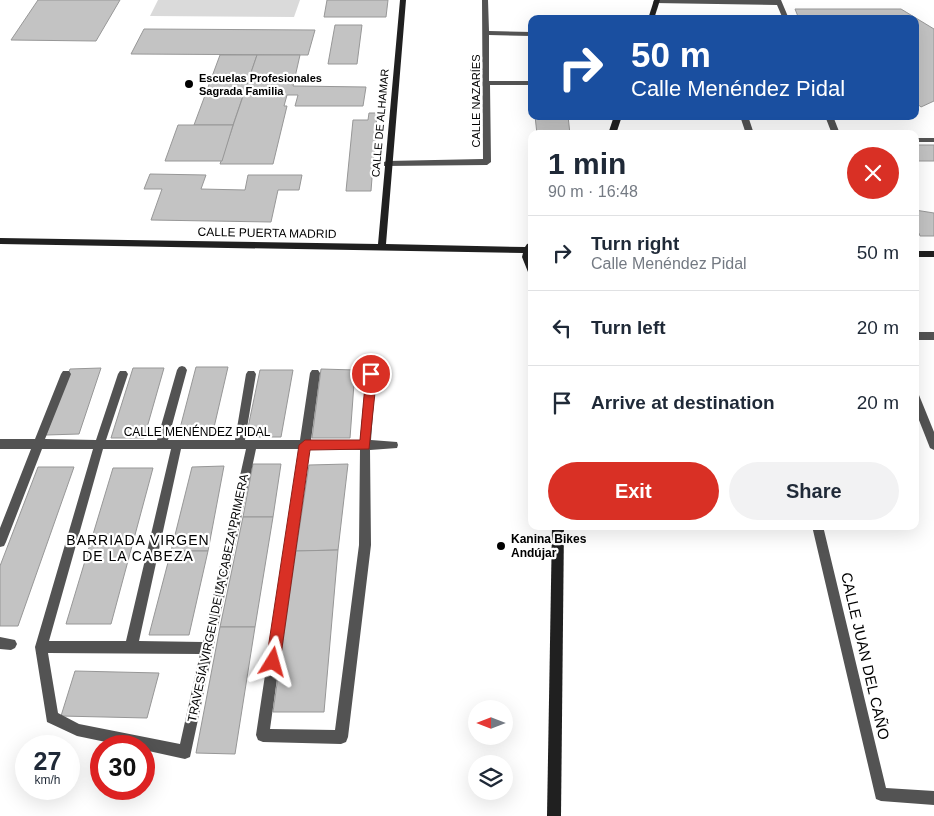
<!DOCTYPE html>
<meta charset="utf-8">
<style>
:root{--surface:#fff;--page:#f2f2f3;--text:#1f2937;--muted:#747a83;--line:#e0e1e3;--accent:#d93025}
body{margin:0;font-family:Helvetica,sans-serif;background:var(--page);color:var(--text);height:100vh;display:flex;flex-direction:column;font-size:19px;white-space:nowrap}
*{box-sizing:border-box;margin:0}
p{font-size:16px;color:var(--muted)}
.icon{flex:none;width:28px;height:28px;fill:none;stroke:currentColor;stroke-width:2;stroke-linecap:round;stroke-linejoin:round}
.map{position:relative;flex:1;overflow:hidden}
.drawer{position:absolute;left:528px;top:130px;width:391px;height:400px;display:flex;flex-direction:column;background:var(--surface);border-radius:10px;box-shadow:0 5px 20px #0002}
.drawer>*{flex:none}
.banner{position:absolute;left:528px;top:15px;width:391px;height:105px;border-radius:10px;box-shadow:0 5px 20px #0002;background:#1a4fa0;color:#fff;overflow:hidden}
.needle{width:32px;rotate:270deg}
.fabs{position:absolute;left:468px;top:700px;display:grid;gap:10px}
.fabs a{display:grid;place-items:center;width:45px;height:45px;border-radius:50%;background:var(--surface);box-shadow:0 5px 20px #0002;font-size:25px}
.speed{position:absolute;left:15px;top:735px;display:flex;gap:10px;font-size:25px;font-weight:700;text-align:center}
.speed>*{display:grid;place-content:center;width:65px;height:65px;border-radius:50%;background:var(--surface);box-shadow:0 5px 20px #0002;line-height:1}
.speed small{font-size:12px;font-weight:400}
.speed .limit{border:8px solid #d22;background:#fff;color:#111}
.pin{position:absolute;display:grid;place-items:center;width:42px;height:42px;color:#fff;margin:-21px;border:2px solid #fff;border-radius:50%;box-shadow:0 1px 5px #0007}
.me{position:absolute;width:55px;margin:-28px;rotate:8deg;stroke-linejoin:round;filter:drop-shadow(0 0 4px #0008)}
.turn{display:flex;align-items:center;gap:18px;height:105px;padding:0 20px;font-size:22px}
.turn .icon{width:65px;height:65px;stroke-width:2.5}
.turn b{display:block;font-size:35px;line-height:42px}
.round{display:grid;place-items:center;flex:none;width:52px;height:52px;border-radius:26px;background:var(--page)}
.head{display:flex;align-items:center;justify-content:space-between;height:85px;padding:0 20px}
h1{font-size:30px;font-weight:700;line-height:38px}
.button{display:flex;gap:10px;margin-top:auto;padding:10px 20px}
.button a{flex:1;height:58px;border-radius:30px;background:var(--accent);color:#fff;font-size:20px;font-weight:700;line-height:58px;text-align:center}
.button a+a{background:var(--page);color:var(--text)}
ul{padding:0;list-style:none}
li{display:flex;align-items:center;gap:15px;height:75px;padding:0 20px;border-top:1px solid var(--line)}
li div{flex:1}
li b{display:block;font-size:19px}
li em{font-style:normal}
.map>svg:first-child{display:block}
.green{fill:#dadada}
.building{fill:#c3c3c3;stroke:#979797}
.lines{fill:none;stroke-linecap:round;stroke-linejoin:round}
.street{fill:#535353;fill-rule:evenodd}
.secondary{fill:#202020;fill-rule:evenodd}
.route{fill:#d93025;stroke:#8d1f18}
.poi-dot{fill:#000;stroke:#fff;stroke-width:2}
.labels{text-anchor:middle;stroke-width:4.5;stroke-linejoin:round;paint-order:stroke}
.far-poi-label{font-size:11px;font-weight:bold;fill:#000;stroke:#fff;text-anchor:start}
.far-street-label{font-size:11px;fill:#000;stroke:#fff}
.street-label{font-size:12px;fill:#000;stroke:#fff}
.poi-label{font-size:12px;font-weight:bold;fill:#000;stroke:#fff;text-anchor:start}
.neighbourhood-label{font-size:14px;letter-spacing:1px;fill:#000;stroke:#fff}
.near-street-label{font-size:15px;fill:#000;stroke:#fff}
</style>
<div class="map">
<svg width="934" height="816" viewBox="0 0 934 816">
<rect width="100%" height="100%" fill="#fff"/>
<path class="green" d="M158,0H300L294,17L150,16Z"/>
<g class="building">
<path d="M38,0H120L96,41L11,40Z"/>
<path d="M327,0H388L386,17H324Z"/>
<path d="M795,9H901L934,29V101L921,107L915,102V19H799Z"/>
<path d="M335,25H362L357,64H328Z"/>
<path d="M144,29L315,30L308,55L131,54Z"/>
<path d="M220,55H257L233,125H194Z"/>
<path d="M257,55H300L293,86L366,87L363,106H295L298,95H287L284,106H287L273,164H220Z"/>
<path d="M369,113H377L371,191H346L353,120H368Z"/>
<path d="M535,116H568L570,134H537Z"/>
<path d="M178,125H233L222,161H165Z"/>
<rect x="915" y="145" width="19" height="16"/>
<path d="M150,174L206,175L201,189L245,190L248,175H302L299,190H278L271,222L151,220L162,189H144Z"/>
<path d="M915,210L934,213V236H920L919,233H915Z"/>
<path d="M196,367H228L212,436H178Z"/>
<path d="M101,368L79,434L46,435L70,369Z"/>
<path d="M133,368H164L144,438H111Z"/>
<path d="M321,369L355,370L350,438H312Z"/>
<path d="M260,370H293L281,437H246Z"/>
<path d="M253,464H281L273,517H243Z"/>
<path d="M348,464L338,550L296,551L309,465Z"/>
<path d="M224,466L208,551H171L192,467Z"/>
<path d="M38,467H74L18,626H0V566Z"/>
<path d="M113,468H153L111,624H66Z"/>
<path d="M243,517H273L255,627H220Z"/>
<path d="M338,550L324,712H273L296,551Z"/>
<path d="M171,551H208L189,635H149Z"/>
<path d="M220,627H255L235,754L196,753Z"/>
<path d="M75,671L159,673L147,718L61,716Z"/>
</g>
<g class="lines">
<g class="street">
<path d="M482,0H488L489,31L531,32V36L489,35V81H531V85H490L491,162L487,165L384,166V162L387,161L483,159Z"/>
<path d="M656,0H781L789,19H783L777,5L654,3L653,2Z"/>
<path d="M740,116H748L754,134H746Z"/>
<path d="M825,116H833L840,134H832Z"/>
<rect x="915" y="138" width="19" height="4"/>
<rect x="915" y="332" width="19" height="8"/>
<path d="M182,366L185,367L187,370L168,440H235L246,374L248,371H254L256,374L245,440H300L310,373L312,370H318L320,373L311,440H360L366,374L368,371H374L376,374L371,440L397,442L398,445L397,448L370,450L371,545L348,737L346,742L341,744L263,742L258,740L256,735L299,449H256L190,757L185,759L144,750V746H125L77,736L47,722L35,647L93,449H42L6,542L4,546L0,547V528L31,449H0V439H35L61,374L63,371H69L71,374L45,439L96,440L118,374L120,371H126L128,374L106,440H157L177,370L179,367ZM103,449H171L126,641H49ZM181,449H246L203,642L139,641ZM309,449L360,450L359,545L335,730L270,729ZM48,653L200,654L180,744L79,724L58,713Z"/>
<path d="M915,394L919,395L934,432V450L930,448L915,410Z"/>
<path d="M812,526H823L886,788L934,791V805L881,801L876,799Z"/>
<path d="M0,637L15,640L17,644L15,648L11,650L0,649Z"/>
</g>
<g class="secondary">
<path d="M400,0H406L386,244L525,247L527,244L530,243L531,273L528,272L522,257L523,253L0,244V238L378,244Z"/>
<path d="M654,0H660L654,19H648Z"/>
<path d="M614,116H622L616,134H608Z"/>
<rect x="915" y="251" width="19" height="6"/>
<path d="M552,526H564L561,816H547Z"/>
</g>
</g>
<path class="route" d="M371,370L377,374L369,449L310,450L280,662L278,667L273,669L268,667L266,662L299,445L305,440H360L366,374Z"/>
<g class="poi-dot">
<circle cx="189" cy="84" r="5"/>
<circle cx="501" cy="546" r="5"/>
</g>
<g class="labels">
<g class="far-poi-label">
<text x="199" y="82">Escuelas Profesionales<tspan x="199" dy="13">Sagrada Familia</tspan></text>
</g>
<g class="far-street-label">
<text transform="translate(476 101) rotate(-90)" y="4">CALLE NAZARÍES</text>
<text transform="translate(380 123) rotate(-85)" y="4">CALLE DE ALHAMAR</text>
</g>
<g class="street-label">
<text transform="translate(267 233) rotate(1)" y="4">CALLE PUERTA MADRID</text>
<text x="197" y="436">CALLE MENÉNDEZ PIDAL</text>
<text transform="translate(218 598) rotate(-78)" y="4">TRAVESÍA VIRGEN DE LA CABEZA PRIMERA</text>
</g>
<g class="poi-label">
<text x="511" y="543">Kanina Bikes<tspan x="511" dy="14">Andújar</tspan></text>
</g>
<g class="neighbourhood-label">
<text x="138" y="545">BARRIADA VIRGEN<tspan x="138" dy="16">DE LA CABEZA</tspan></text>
</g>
<g class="near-street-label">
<text transform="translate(865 656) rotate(77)" y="5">CALLE JUAN DEL CAÑO</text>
</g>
</g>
</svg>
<div class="fabs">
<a><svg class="needle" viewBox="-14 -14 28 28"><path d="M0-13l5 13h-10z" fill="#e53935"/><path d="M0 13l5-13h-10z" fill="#747a83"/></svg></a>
<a><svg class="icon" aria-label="layers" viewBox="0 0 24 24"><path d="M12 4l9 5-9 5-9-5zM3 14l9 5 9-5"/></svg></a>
</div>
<div class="speed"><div>27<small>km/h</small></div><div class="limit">30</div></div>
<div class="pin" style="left:371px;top:374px;background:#d93025"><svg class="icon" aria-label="arrive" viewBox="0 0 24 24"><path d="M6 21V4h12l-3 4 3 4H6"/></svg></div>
<svg class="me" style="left:273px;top:662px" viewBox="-20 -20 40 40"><path d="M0-17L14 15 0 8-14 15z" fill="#d93025" stroke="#fff" stroke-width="4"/></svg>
<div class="banner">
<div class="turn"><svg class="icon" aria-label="right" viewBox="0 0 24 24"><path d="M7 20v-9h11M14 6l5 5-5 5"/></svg><div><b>50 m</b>Calle Menéndez Pidal</div></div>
</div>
<section class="drawer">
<div class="head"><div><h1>1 min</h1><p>90 m · 16:48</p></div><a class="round" style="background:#d93025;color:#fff"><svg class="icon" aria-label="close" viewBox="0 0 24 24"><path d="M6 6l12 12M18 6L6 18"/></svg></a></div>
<ul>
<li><svg class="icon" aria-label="right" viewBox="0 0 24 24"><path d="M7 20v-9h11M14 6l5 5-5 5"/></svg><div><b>Turn right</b><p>Calle Menéndez Pidal</p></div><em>50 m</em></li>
<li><svg class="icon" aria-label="left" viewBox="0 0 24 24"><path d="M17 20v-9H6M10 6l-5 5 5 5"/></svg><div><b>Turn left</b></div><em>20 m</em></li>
<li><svg class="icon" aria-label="arrive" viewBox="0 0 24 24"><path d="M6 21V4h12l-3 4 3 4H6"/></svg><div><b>Arrive at destination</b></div><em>20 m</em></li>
</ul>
<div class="button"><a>Exit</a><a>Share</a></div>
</section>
</div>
